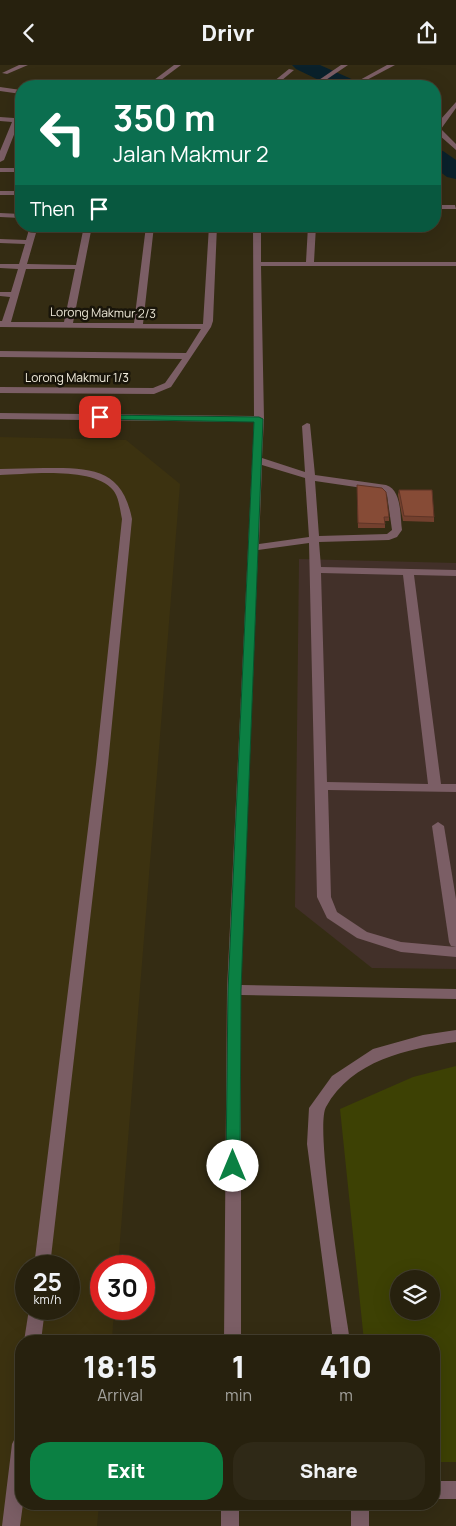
<!DOCTYPE html>
<style>
:root{--surface:#27210e;--page:#2f2917;--text:#f1f3f6;--muted:#a4a39e;--line:#433e2e;--accent:#0b8043}
body{margin:0;font-family:Manrope,sans-serif;background:var(--page);color:var(--text);height:100vh;display:flex;flex-direction:column;font-size:19px;white-space:nowrap}
*{box-sizing:border-box;margin:0}
p{font-size:16px;color:var(--muted)}
.icon{flex:none;width:28px;height:28px;fill:none;stroke:currentColor;stroke-width:2;stroke-linecap:round;stroke-linejoin:round}
.map{position:relative;flex:1;overflow:hidden}
.side{position:absolute;left:15px;top:1270px;width:425px;height:175px;display:flex;flex-direction:column;background:var(--surface);border-radius:20px;box-shadow:0 5px 20px #0002,0 0 0 1px var(--line)}
.side>*{flex:none}
.guide{position:absolute;left:15px;top:15px;width:426px;height:152px;border-radius:20px;box-shadow:0 5px 20px #0002,0 0 0 1px var(--line);background:#0b6e4f;color:#fff;overflow:hidden}
.fabs{position:absolute;left:390px;top:1205px;display:grid;gap:10px}
.fabs a{display:grid;place-items:center;width:50px;height:50px;border-radius:50%;background:var(--surface);box-shadow:0 5px 20px #0002,0 0 0 1px var(--line);font-size:25px}
.speed{position:absolute;left:15px;top:1190px;display:flex;gap:10px;font-size:25px;font-weight:700;text-align:center}
.speed>*{display:grid;place-content:center;width:65px;height:65px;border-radius:50%;background:var(--surface);box-shadow:0 5px 20px #0002,0 0 0 1px var(--line);line-height:1}
.speed small{font-size:12px;font-weight:400}
.speed .limit{border:8px solid #d22;background:#fff;color:#111}
.pin{position:absolute;display:grid;place-items:center;width:42px;height:42px;color:#fff;margin:-21px;border-radius:10px;box-shadow:0 2px 8px #0006}
.me{position:absolute;width:55px;margin:-28px;rotate:0deg;stroke-linejoin:round;filter:drop-shadow(0 0 4px #0008)}
.turn{display:flex;align-items:center;gap:18px;height:105px;padding:0 15px;font-size:22px}
.turn .icon{width:65px;height:65px;stroke-width:2.5}
.turn b{display:block;font-size:35px;line-height:42px}
.then{display:flex;align-items:center;height:48px;padding:0 15px;background:#0003;gap:10px;font-size:19px}
.eta{display:flex;justify-content:space-evenly;align-items:center;height:85px;text-align:center}
.eta b{font-size:30px;font-weight:800;line-height:35px}
.cta{display:flex;gap:10px;margin-top:auto;padding:10px 15px}
.cta a{flex:1;height:58px;border-radius:20px;background:var(--accent);color:#fff;font-size:20px;font-weight:800;line-height:58px;text-align:center}
.cta a+a{background:var(--page);color:var(--text)}
header{display:flex;justify-content:space-between;align-items:center;height:65px;padding:0 15px;background:var(--surface);font-size:22px;font-weight:800}
.map>svg:first-child{display:block}
.commercial{fill:#423029}
.built{fill:#3c3210;fill-rule:evenodd}
.green{fill:#3d4104;fill-rule:evenodd}
.lines{fill:none;stroke-linecap:round;stroke-linejoin:round}
.river{fill:#0a212b;fill-rule:evenodd}
.minor{fill:#7b5e65;fill-rule:evenodd}
.wall{fill:#73402e}
.building{fill:#864b36;stroke:#5e3426}
.route{fill:#0b8043;stroke:#07532c}
.labels{text-anchor:middle;stroke-width:5;stroke-linejoin:round;paint-order:stroke}
.far-street-label{font-size:12px;fill:#f0ebdb;stroke:#19150a}
</style>
<header><svg class="icon" aria-label="back" viewBox="0 0 24 24"><path d="M15 5l-7 7 7 7"/></svg>Drivr<svg class="icon" aria-label="share" viewBox="0 0 24 24"><path d="M12 15V3M7 8l5-5 5 5M5 13v7h14v-7"/></svg></header>
<div class="map">
<svg width="456" height="1461" viewBox="0 0 456 1461">
<rect width="100%" height="100%" fill="#342c13"/>
<path class="commercial" d="M299,494L456,498V904L372,903L295,842Z"/>
<path class="built" d="M0,372L126,375L180,419L118,1201H101V1244H114L112,1276H21V1439H99L97,1461H0ZM26,1201H69V1244H26Z"/>
<path class="green" d="M456,1001V1397H434V1276H364L340,1044L413,1012ZM399,1214H431V1246H399Z"/>
<g class="lines">
<g class="river">
<path d="M292,0H320L356,16L359,21H331L296,4Z"/>
<path d="M435,84L443,86L456,95V114L447,112L435,103Z"/>
</g>
<g class="minor">
<path d="M19,0H28L7,9L2,8Z"/>
<path d="M174,0H181L153,21H146Z"/>
<path d="M341,0H348L317,21H310Z"/>
<path d="M387,0H395L363,17L358,16Z"/>
<path d="M289,4L294,5L275,21H268Z"/>
<path d="M0,22L21,25V29L0,26Z"/>
<path d="M456,37V43L441,64L456,79V85L439,70L435,65L441,54Z"/>
<path d="M21,46V52L4,95L0,97V86L12,57L0,56V52L14,53Z"/>
<rect x="0" y="103" width="21" height="4"/>
<rect x="0" y="126" width="21" height="4"/>
<path d="M435,140H455L456,144H435Z"/>
<path d="M0,148L21,149V153L0,152Z"/>
<path d="M30,161H38L27,199L76,200L84,161H92L73,258H134L146,161H154L143,259H203L209,161H217L213,256L211,262L171,322L154,329L0,328V322L153,323L165,318L182,294L0,292V286L186,288L201,264L0,262V256H2L10,232L0,231V227H11L18,204L0,203V199H19L25,179L0,178V174L26,175ZM26,204H75L64,257H11Z"/>
<path d="M253,161H261V197H306L308,161H316L314,197H456V201H261L264,354L262,393L305,407L302,361L307,358L310,359L315,410L386,420C402,425 400,451 402,465L397,472L389,475L319,477L321,502L456,505V511L414,510L441,719H456V727L328,725L331,832L337,847L367,867L401,877L456,882V892L401,887L357,873L327,853L317,832L309,478L258,485L241,920L456,924V934L241,930V1276H224L227,925L254,357L0,354V348L254,351ZM262,400L305,413L309,472L259,479ZM315,416L383,426L387,430L392,465L387,469L319,471ZM321,508L403,510L428,719L327,717Z"/>
<path d="M44,403C89,403 122,402 132,454L108,699L50,1201H34L96,699L122,454C120,445 119,432 113,425C93,401 28,409 0,410V404Z"/>
<path d="M438,757L444,761L456,834V882L451,881L449,877L432,761Z"/>
<path d="M456,965V977C407,984 352,995 326,1042C314,1064 345,1241 350,1276H333L307,1079L309,1043L332,1011L373,984L423,970Z"/>
<path d="M29,1244H45L41,1276H24Z"/>
<path d="M21,1370V1439H23L20,1461H2L12,1379L15,1373Z"/>
<rect x="434" y="1416" width="22" height="18"/>
<rect x="221" y="1439" width="18" height="22"/>
<rect x="351" y="1439" width="18" height="22"/>
</g>
</g>
<g class="wall">
<path d="M357,424L389,452V456H385V463H358Z"/>
<path d="M399,425L434,452V457L403,456L398,430Z"/>
</g>
<g class="building">
<path d="M357,420L382,423L386,427L389,452H384L385,459L358,458Z"/>
<path d="M399,425H432L434,452L404,451Z"/>
</g>
<path class="route" d="M100,350L259,352L263,354L241,925L240,1101L238,1105L233,1107L228,1105L226,1101L228,925L254,357L97,354L95,352Z"/>
<g class="labels">
<g class="far-street-label">
<text transform="translate(103 248) rotate(1)" y="4">Lorong Makmur 2/3</text>
<text x="77" y="317">Lorong Makmur 1/3</text>
</g>
</g>
</svg>
<div class="fabs">
<a><svg class="icon" aria-label="layers" viewBox="0 0 24 24"><path d="M12 4l9 5-9 5-9-5zM3 14l9 5 9-5"/></svg></a>
</div>
<div class="speed"><div>25<small>km/h</small></div><div class="limit">30</div></div>
<div class="pin" style="left:100px;top:352px;background:#d93025"><svg class="icon" aria-label="arrive" viewBox="0 0 24 24"><path d="M6 21V4h12l-3 4 3 4H6"/></svg></div>
<svg class="me" style="left:233px;top:1101px" viewBox="-20 -20 40 40"><circle r="19" fill="#fff"/><path d="M0-13L10 11 0 6-10 11z" fill="#0b8043"/></svg>
<div class="guide">
<div class="turn"><svg class="icon" aria-label="left" viewBox="0 0 24 24"><path d="M17 20v-9H6M10 6l-5 5 5 5"/></svg><div><b>350 m</b>Jalan Makmur 2</div></div>
<div class="then">Then<svg class="icon" aria-label="arrive" viewBox="0 0 24 24"><path d="M6 21V4h12l-3 4 3 4H6"/></svg></div>
</div>
<section class="side">
<div class="eta">
<div><b>18:15</b><p>Arrival</p></div>
<div><b>1</b><p>min</p></div>
<div><b>410</b><p>m</p></div>
</div>
<div class="cta"><a>Exit</a><a>Share</a></div>
</section>
</div>
